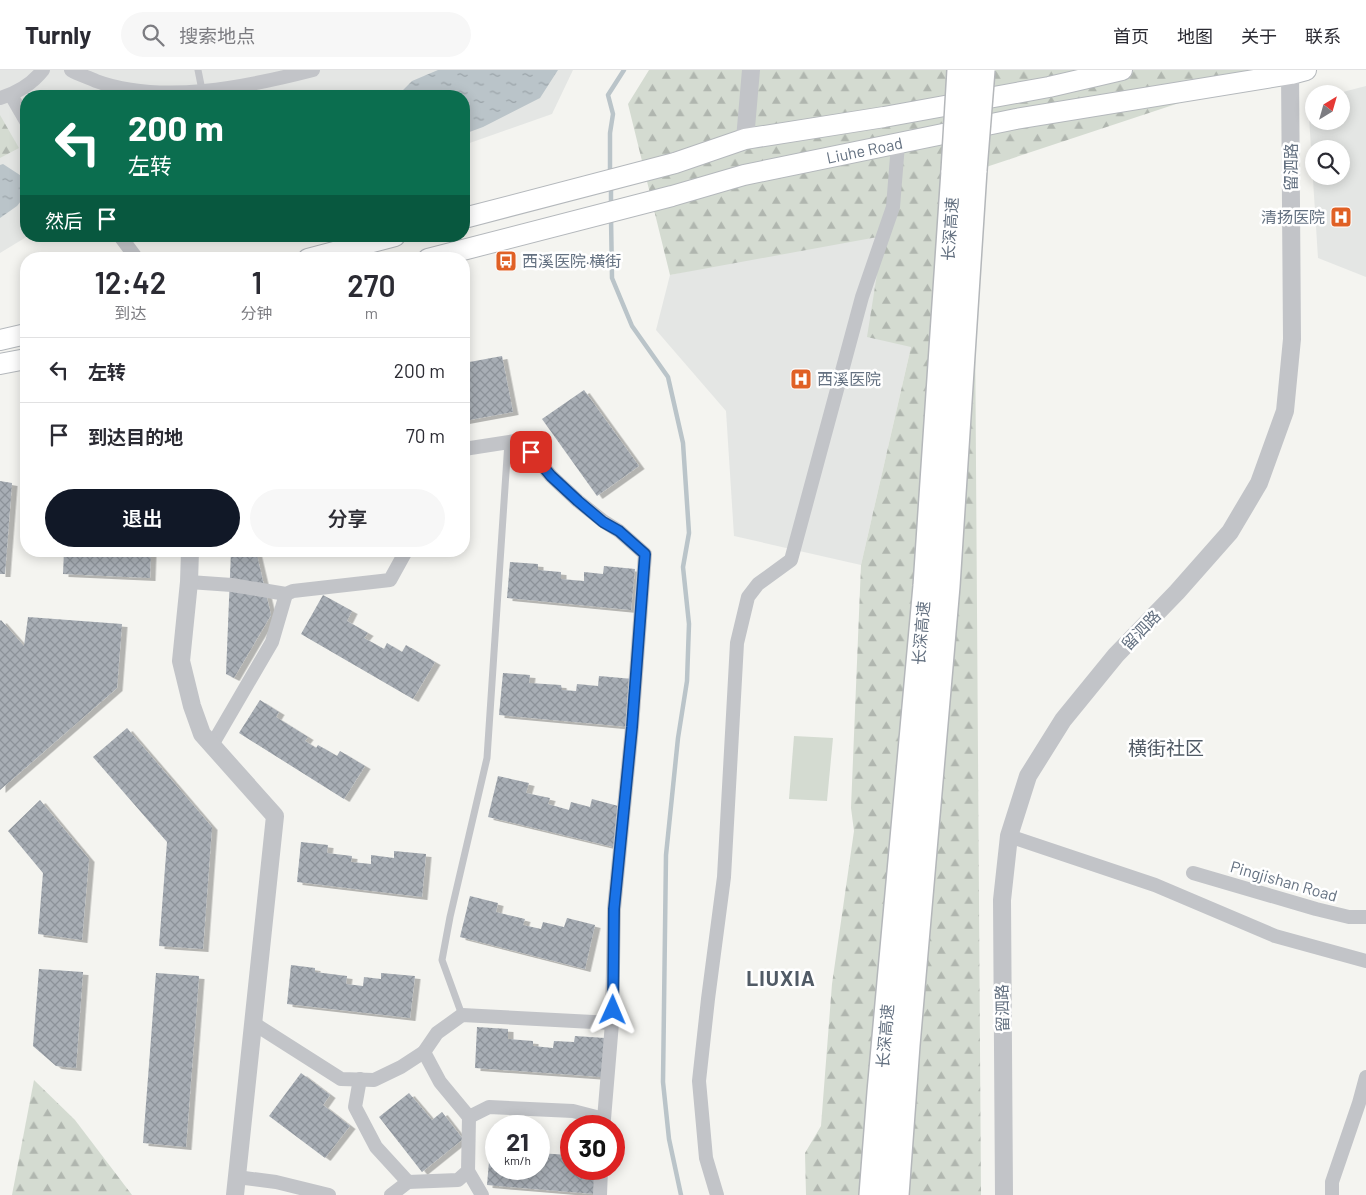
<!DOCTYPE html>
<html lang="zh">
<meta charset="utf-8">
<style>
:root{--surface:#fff;--page:#f7f7f7;--text:#2b2b33;--muted:#7c7c81;--line:#e1e1e2;--accent:#111827}
body{margin:0;font-family:Barlow,"Noto Sans SC",sans-serif;background:var(--page);color:var(--text);height:100vh;display:flex;flex-direction:column;font-size:19px;white-space:nowrap}
*{box-sizing:border-box;margin:0}
p{font-size:16px;color:var(--muted)}
.icon{flex:none;width:28px;height:28px;fill:none;stroke:currentColor;stroke-width:2;stroke-linecap:round;stroke-linejoin:round}
.map{position:relative;flex:1;overflow:hidden}
.details{position:absolute;left:20px;top:182px;width:450px;height:305px;display:flex;flex-direction:column;background:var(--surface);border-radius:20px;box-shadow:0 2px 12px #0003}
.details>*{flex:none}
.top-card{position:absolute;left:20px;top:20px;width:450px;height:152px;border-radius:20px;box-shadow:0 2px 12px #0003;background:#0b6e4f;color:#fff;overflow:hidden}
.needle{width:32px;rotate:37deg}
.controls{position:absolute;left:1305px;top:15px;display:grid;gap:10px}
.controls a{display:grid;place-items:center;width:45px;height:45px;border-radius:50%;background:var(--surface);box-shadow:0 2px 12px #0003;font-size:25px}
.speed{position:absolute;left:485px;top:1045px;display:flex;gap:10px;font-size:25px;font-weight:700;text-align:center}
.speed>*{display:grid;place-content:center;width:65px;height:65px;border-radius:50%;background:var(--surface);box-shadow:0 2px 12px #0003;line-height:1}
.speed small{font-size:12px;font-weight:400}
.speed .limit{border:8px solid #d22;background:#fff;color:#111}
.pin{position:absolute;display:grid;place-items:center;width:42px;height:42px;color:#fff;margin:-21px;border-radius:10px;box-shadow:0 2px 8px #0006}
.me{position:absolute;width:55px;margin:-28px;rotate:1deg;stroke-linejoin:round;filter:drop-shadow(0 0 4px #0008)}
.turn{display:flex;align-items:center;gap:18px;height:105px;padding:0 25px;font-size:22px}
.turn .icon{width:65px;height:65px;stroke-width:2.5}
.turn b{display:block;font-size:35px;line-height:42px}
.then{display:flex;align-items:center;height:48px;padding:0 25px;background:#0003;gap:10px;font-size:19px}
.eta{display:flex;justify-content:space-evenly;align-items:center;height:85px;text-align:center}
.eta b{font-size:30px;font-weight:600;line-height:35px}
.button{display:flex;gap:10px;margin-top:auto;padding:10px 25px}
.button a{flex:1;height:58px;border-radius:30px;background:var(--accent);color:#fff;font-size:20px;font-weight:600;line-height:58px;text-align:center}
.button a+a{background:var(--page);color:var(--text)}
ul{padding:0;list-style:none}
li{display:flex;align-items:center;gap:15px;height:65px;padding:0 25px;border-top:1px solid var(--line)}
li div{flex:1}
li b{display:block;font-size:19px}
li em{font-style:normal}
header{display:flex;align-items:center;gap:30px;box-sizing:border-box;height:70px;padding:0 25px;background:var(--surface);border-bottom:1px solid var(--line)}
header strong{font-size:24px}
nav{display:flex;gap:28px;margin-inline-start:auto;font-size:18px}
.search{width:350px;height:45px;background:var(--page);display:flex;align-items:center;gap:12px;box-sizing:border-box;padding:0 18px;border-radius:28px;color:var(--muted);font-size:19px}
.map>svg:first-child{display:block}
.built{fill:#e4e6e4;fill-rule:evenodd}
.forest{fill:url(#forest-firs)}
.park{fill:#d4dbd1}
.water{fill:url(#water-ripples)}
.lines{fill:none;stroke-linecap:round;stroke-linejoin:round}
.stream{stroke:#bac4c9;stroke-width:4.5}
.building{fill:url(#building-cross-hatch);filter:url(#shadow)}
.secondary-casing{stroke:#b4b8bc;stroke-width:22}
.motorway-casing{stroke:#b4b7ba;stroke-width:28}
.service{stroke:#c2c4c8;stroke-width:7}
.minor{stroke:#c2c4c8;stroke-width:14}
.tertiary{stroke:#c2c4c8;stroke-width:18}
.secondary{stroke:#fff;stroke-width:20}
.motorway{stroke:#fff;stroke-width:25}
.motorway-bridge-casing{stroke:#b4b7ba;stroke-width:28;stroke-linecap:butt}
.motorway-bridge{stroke:#fff;stroke-width:25}
.route-casing{stroke:#114b97;stroke-width:12}
.route{stroke:#1a73e8;stroke-width:9}
.labels{text-anchor:middle;stroke-width:5;stroke-linejoin:round;paint-order:stroke}
.street-label{font-size:16px;fill:#647181;stroke:#fff}
.poi-label{font-size:16px;fill:#647181;stroke:#fff;text-anchor:start}
.quarter-label{font-size:19px;fill:#515b66;stroke:#fff}
.district-label{font-size:21px;font-weight:bold;letter-spacing:1px;fill:#515b66;stroke:#fff}
</style>
<header>
<strong>Turnly</strong>
<div class="search"><svg class="icon" aria-label="search" viewBox="0 0 24 24"><circle cx="10" cy="10" r="6"/><path d="M15 15l6 6"/></svg>搜索地点</div>
<nav><a>首页</a><a>地图</a><a>关于</a><a>联系</a></nav>
</header>
<div class="map">
<svg width="1366" height="1125" viewBox="0 0 1366 1125">
<defs>
<pattern id="forest-firs" width="22" height="20" patternUnits="userSpaceOnUse" patternTransform="scale(1.25)"><rect width="22" height="20" fill="#d4dbd1"/><path d="M5 1l3.5 6h-7zM16 11l3.5 6h-7z" fill="#b0b6af"/></pattern>
<pattern id="water-ripples" width="26" height="14" patternUnits="userSpaceOnUse" patternTransform="scale(1.25)"><rect width="26" height="14" fill="#bac4c9"/><path d="M2 4q2-2 4 0t4 0M15 11q2-2 4 0t4 0" fill="none" stroke="#9ba4a9"/></pattern>
<pattern id="building-cross-hatch" width="8" height="8" patternUnits="userSpaceOnUse" patternTransform="scale(1.25)"><rect width="8" height="8" fill="#a8aeb5"/><path d="M0 0l8 8M0 8l8-8" fill="none" stroke="#8c9299"/></pattern>
<filter id="shadow"><feDropShadow dx="5.5" dy="3" stdDeviation="0" flood-color="#0004"/></filter>
</defs>
<rect width="100%" height="100%" fill="#f4f4f0"/>
<g class="built">
<path d="M0,0H573L552,44L464,75V26H26V166H28L0,183Z"/>
<path d="M1366,16V207L1318,188L1308,31L1314,29V51H1341V24H1335ZM1314,79H1341V106H1314Z"/>
<path d="M892,157L911,277L861,495L734,466L726,341L656,260L670,205Z"/>
</g>
<g class="forest">
<path d="M649,0H1279L974,101L981,1125H806L805,1083L821,1056L832,914L854,761L851,738L861,495L911,277L867,267L883,166L670,205L628,34Z"/>
<path d="M0,45L19,78L0,88Z"/>
<path d="M34,1010L75,1050L132,1125H12Z"/>
</g>
<path class="park" d="M794,666L833,668L827,731L789,729Z"/>
<g class="water">
<path d="M438,0H558L540,28L483,57L464,64V26H397L412,11Z"/>
<path d="M3,94L26,109V125L17,136L0,148V95Z"/>
</g>
<g class="lines">
<g class="stream">
<path d="M610,105V63L613,44L608,25L624,0"/>
<path d="M611,115V137"/>
<path d="M611,147L612,208L632,256L668,307L683,373L689,463L683,497L689,554L687,611L678,668L666,785L663,1012L669,1069L681,1125"/>
</g>
</g>
<g class="building">
<path d="M502,286L513,342L464,351V293Z"/>
<path d="M584,320L639,396L597,426L542,349Z"/>
<path d="M0,411L12,413L5,504H0Z"/>
<path d="M64,481H151L150,508L63,504Z"/>
<path d="M231,481H256L271,545L234,608L226,604Z"/>
<path d="M510,492L538,494V500L561,502V509L584,511V502L603,504L604,496L635,499L631,540L507,528Z"/>
<path d="M323,525L352,541L347,551L368,563L364,568L384,579L387,573L402,582L406,575L435,592L413,629L301,564Z"/>
<path d="M28,547L122,554L117,618L0,720V551L1,550L24,576Z"/>
<path d="M503,603L530,605L529,613L561,615L562,620L576,621L577,614L598,616L599,606L633,609L629,657L499,645Z"/>
<path d="M260,630L279,642L276,647L308,667L305,671L316,678L318,675L337,686L340,681L365,696L344,729L239,663Z"/>
<path d="M127,658L212,757L203,879L159,876L167,772L93,687Z"/>
<path d="M498,706L529,713L526,723L550,728L548,734L569,740L571,732L590,737L592,729L622,737L613,777L488,747Z"/>
<path d="M40,730L89,789L82,870L38,864L43,803L8,761Z"/>
<path d="M301,772L328,775L327,783L352,786L351,792L371,794V785L394,788V781L426,784L422,827L297,812Z"/>
<path d="M470,826L498,833L496,842L525,849L523,855L541,859L543,852L564,857L567,848L595,855L585,899L460,867Z"/>
<path d="M291,895L315,898V902L347,906L346,914L363,916L364,907L381,909V903L415,906L410,948L287,934Z"/>
<path d="M39,899L83,902L76,998L56,996L33,976Z"/>
<path d="M156,903L199,906L186,1077L143,1073Z"/>
<path d="M477,957L508,959V969L533,971V976L553,978L554,971L574,972L575,966L605,968L602,1007L475,998Z"/>
<path d="M301,1003L330,1025L323,1035L350,1056L325,1088L269,1046Z"/>
<path d="M409,1023L432,1050L442,1042L463,1069L422,1102L379,1047Z"/>
<path d="M569,1074H571V1099H596L594,1124L487,1115L490,1080L496,1081V1099H539V1083L568,1085Z"/>
</g>
<g class="lines">
<g class="secondary-casing">
<g id="secondary">
<path d="M464,148L675,93L745,69L884,47L1049,17L1122,0"/>
<path d="M308,189L395,166"/>
<path id="s1" d="M428,189L672,126L744,105L1016,49L1291,4L1306,0"/>
<path d="M0,270L26,264"/>
<path d="M0,294L26,289"/>
</g>
</g>
<g class="motorway-casing">
<g id="motorway">
<path d="M872,1125L880,1022L926,516L954,101"/>
<path d="M896,1125L907,975L947,516L974,100"/>
</g>
</g>
<g class="service">
<path d="M198,0L202,20"/>
<path d="M462,945L442,890L450,847L487,688L508,372"/>
</g>
<g class="minor">
<path d="M71,0C79,5 88,7 96,11C161,35 247,17 313,0"/>
<path d="M11,25L26,51"/>
<path d="M0,28C17,23 32,14 43,0"/>
<path d="M120,166L137,189"/>
<path d="M189,512L232,515L286,524L293,521L390,510L406,481"/>
<path d="M212,675L272,572L286,524"/>
<path d="M1009,766L1155,815L1275,866L1366,891"/>
<path d="M1193,803L1316,839L1349,847H1366"/>
<path d="M253,953L341,1009L374,1010L401,997L424,982L437,963L462,945L612,953L614,839L632,657L645,484L619,461L603,451L578,431L551,406L522,370L464,379"/>
<path d="M360,1009L355,1037L376,1077L408,1112"/>
<path d="M469,1047L489,1037L573,1041L604,1049L612,953"/>
<path d="M468,1101L482,1125"/>
<path d="M237,1107L276,1112L329,1125"/>
<path d="M391,1125L408,1112L458,1110L468,1101L469,1047L440,1012L424,982"/>
<path d="M600,1125L601,1099"/>
<path d="M717,1125L706,1088L699,1011L708,929L724,807L737,573L748,527L758,514L791,490L862,227L893,137L898,74"/>
<path d="M1332,1125V1112L1359,1033L1366,1007"/>
</g>
<g class="tertiary">
<path d="M745,69L751,0"/>
<path d="M190,481L189,512L181,591L192,636L202,664L275,746L235,1125"/>
<path d="M1004,1125L1002,830L1009,766L1028,706L1063,650L1116,585L1177,522L1230,462L1259,413L1285,341L1292,269L1290,0"/>
</g>
<use href="#secondary" class="secondary"/>
<use href="#motorway" class="motorway"/>
<g class="motorway-bridge-casing">
<g id="motorway-bridge">
<path d="M974,100L982,0"/>
<path d="M954,101L960,0"/>
</g>
</g>
<use href="#motorway-bridge" class="motorway-bridge"/>
</g>
<g class="lines">
<g class="route-casing">
<path id="route" d="M531,382L551,406L578,431L603,452L619,461L645,484L632,657L614,839L613,940"/>
</g>
<use href="#route" class="route"/>
</g>
<defs>
<g id="hospital-square" transform="scale(1.125)"><rect x="-9" y="-9" width="18" height="18" rx="4" fill="#e06025" stroke="#fff"/><path d="M-5-5h3v3.5h4V-5h3V5h-3V1.5h-4V5h-3Z" fill="#fff"/></g>
<g id="bus-square" transform="scale(1.125)"><rect x="-9" y="-9" width="18" height="18" rx="4" fill="#e06025" stroke="#fff"/><path d="M-5-6H5V4H4V6H2V4H-2V6H-4V4H-5ZM-3.5-4V0h7V-4ZM-3.5 1.2v1.5H-2V1.2ZM2 1.2v1.5H3.5V1.2Z" fill="#fff"/></g>
</defs>
<g fill-rule="evenodd">
<use href="#hospital-square" x="1341" y="147"/>
<use href="#bus-square" x="506" y="191"/>
<use href="#hospital-square" x="801" y="309"/>
</g>
<g class="labels">
<g class="street-label">
<text dy="6" stroke="none"><textPath href="#s1" startOffset="450">Liuhe Road</textPath></text>
<text transform="translate(1291 97) rotate(-90)" y="6">留泗路</text>
<text transform="translate(950 159) rotate(-86)" y="6">长深高速</text>
<text transform="translate(1141 560) rotate(-46)" y="6">留泗路</text>
<text transform="translate(921 563) rotate(-85)" y="6">长深高速</text>
<text transform="translate(1284 811) rotate(16)" y="6">Pingjishan Road</text>
<text transform="translate(1002 938) rotate(-91)" y="6">留泗路</text>
<text transform="translate(885 966) rotate(-85)" y="6">长深高速</text>
</g>
<g class="poi-label">
<text x="1325" y="153" text-anchor="end">清扬医院</text>
<text x="522" y="197">西溪医院·横街</text>
<text x="817" y="315">西溪医院</text>
</g>
<g class="quarter-label">
<text x="1166" y="685">横街社区</text>
</g>
<g class="district-label">
<text x="781" y="916">LIUXIA</text>
</g>
</g>
</svg>
<div class="controls">
<a><svg class="needle" viewBox="-14 -14 28 28"><path d="M0-13l5 13h-10z" fill="#e53935"/><path d="M0 13l5-13h-10z" fill="#7c7c81"/></svg></a>
<a><svg class="icon" aria-label="search" viewBox="0 0 24 24"><circle cx="10" cy="10" r="6"/><path d="M15 15l6 6"/></svg></a>
</div>
<div class="speed"><div>21<small>km/h</small></div><div class="limit">30</div></div>
<div class="pin" style="left:531px;top:382px;background:#d93025"><svg class="icon" aria-label="arrive" viewBox="0 0 24 24"><path d="M6 21V4h12l-3 4 3 4H6"/></svg></div>
<svg class="me" style="left:613px;top:940px" viewBox="-20 -20 40 40"><path d="M0-17L14 15 0 8-14 15z" fill="#1a73e8" stroke="#fff" stroke-width="4"/></svg>
<div class="top-card">
<div class="turn"><svg class="icon" aria-label="left" viewBox="0 0 24 24"><path d="M17 20v-9H6M10 6l-5 5 5 5"/></svg><div><b>200 m</b>左转</div></div>
<div class="then">然后<svg class="icon" aria-label="arrive" viewBox="0 0 24 24"><path d="M6 21V4h12l-3 4 3 4H6"/></svg></div>
</div>
<section class="details">
<div class="eta">
<div><b>12:42</b><p>到达</p></div>
<div><b>1</b><p>分钟</p></div>
<div><b>270</b><p>m</p></div>
</div>
<ul>
<li><svg class="icon" aria-label="left" viewBox="0 0 24 24"><path d="M17 20v-9H6M10 6l-5 5 5 5"/></svg><div><b>左转</b></div><em>200 m</em></li>
<li><svg class="icon" aria-label="arrive" viewBox="0 0 24 24"><path d="M6 21V4h12l-3 4 3 4H6"/></svg><div><b>到达目的地</b></div><em>70 m</em></li>
</ul>
<div class="button"><a>退出</a><a>分享</a></div>
</section>
</div>
